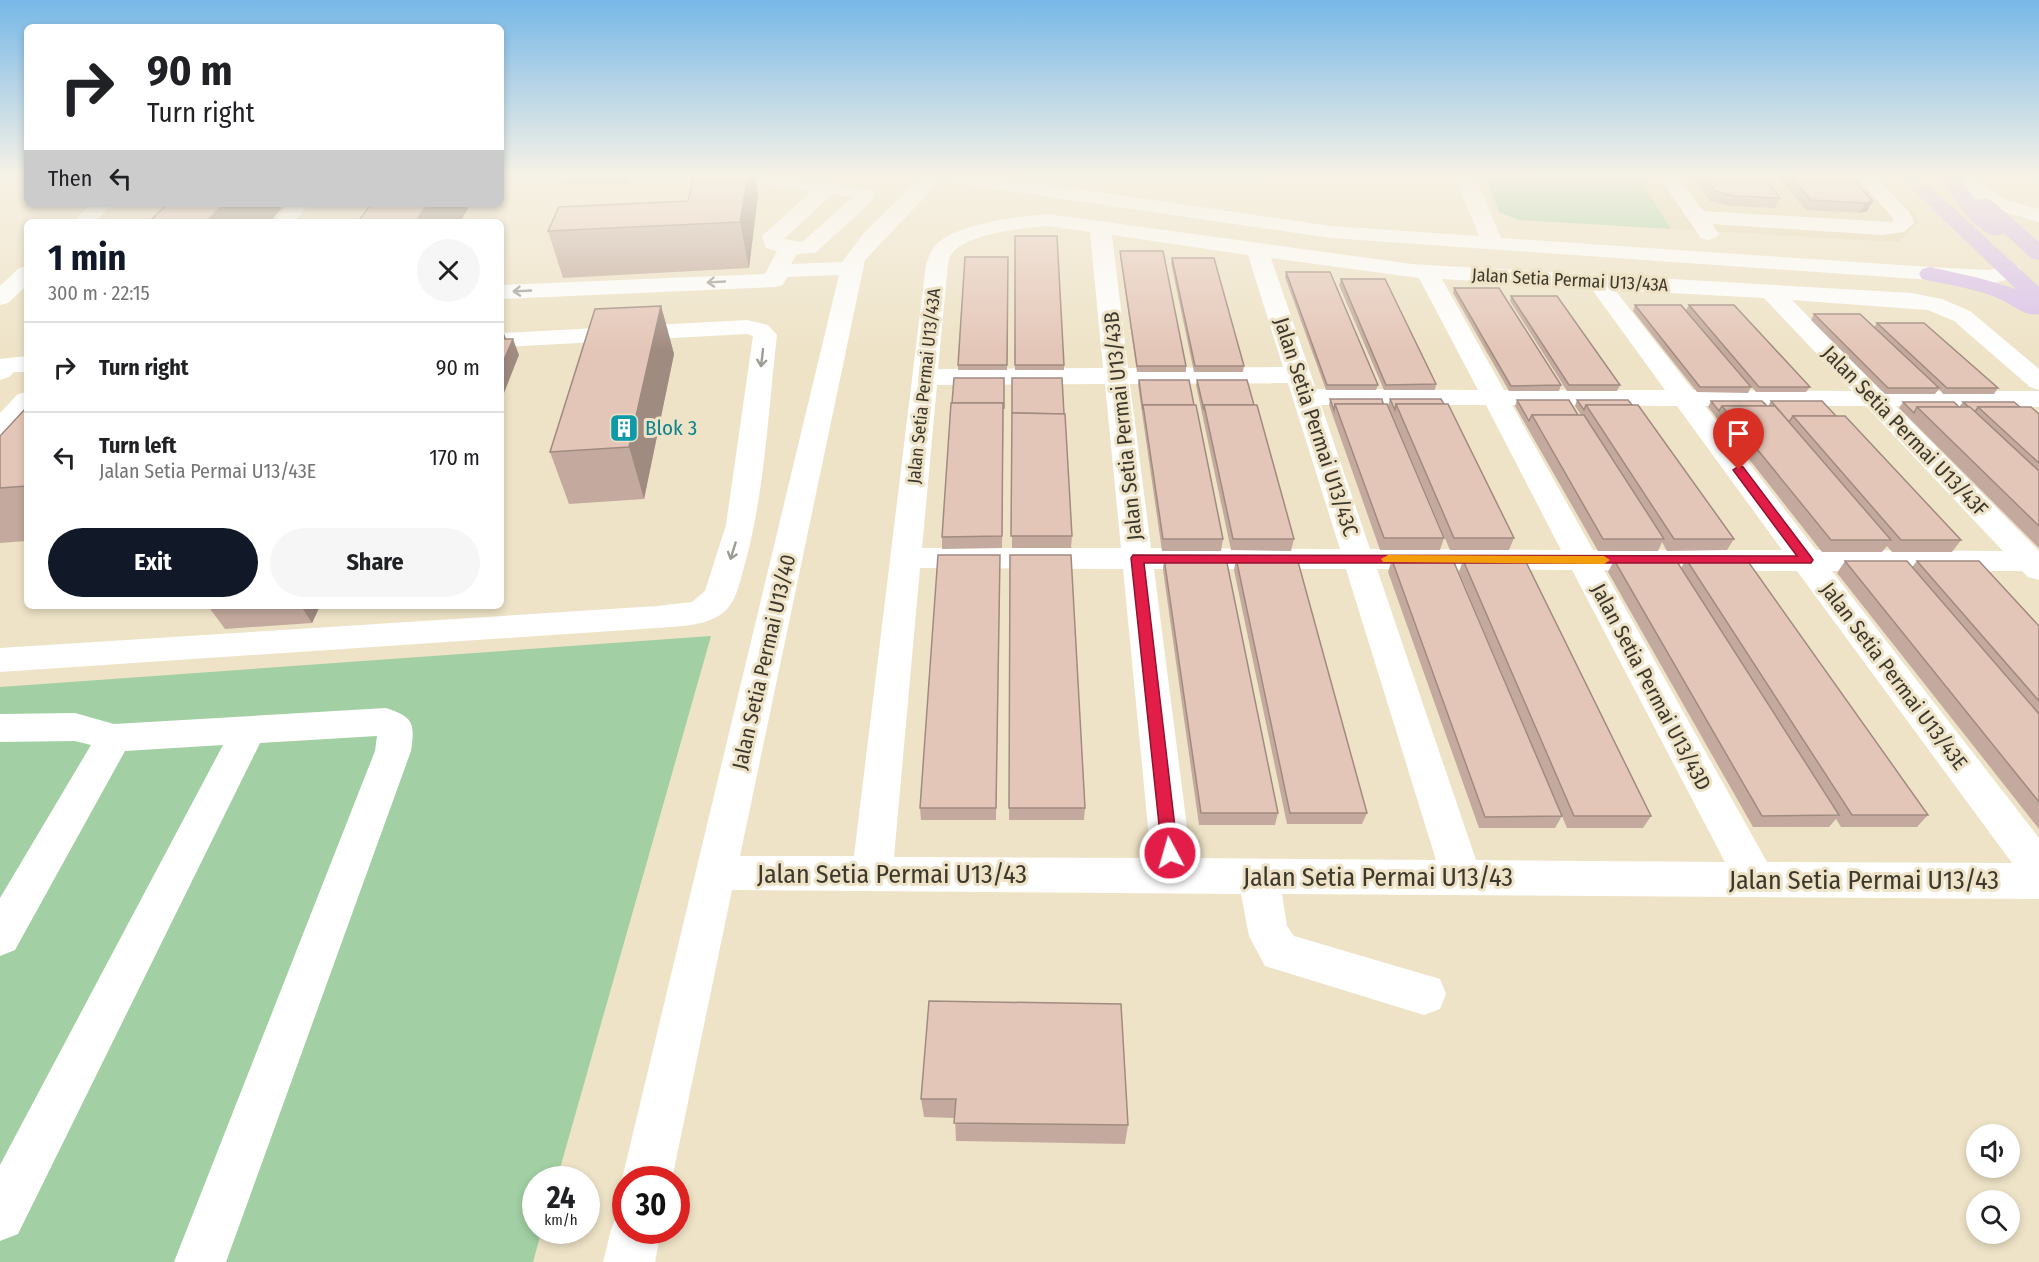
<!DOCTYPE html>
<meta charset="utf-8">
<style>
:root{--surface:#fff;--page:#f6f6f6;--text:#202124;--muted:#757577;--line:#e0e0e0;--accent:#111827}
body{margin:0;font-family:"Fira Sans Condensed",sans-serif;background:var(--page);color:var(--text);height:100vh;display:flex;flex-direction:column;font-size:22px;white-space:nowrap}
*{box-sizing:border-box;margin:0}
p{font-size:20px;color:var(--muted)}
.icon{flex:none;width:33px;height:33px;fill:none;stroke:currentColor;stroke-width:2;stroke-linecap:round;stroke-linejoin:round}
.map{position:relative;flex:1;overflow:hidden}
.side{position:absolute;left:24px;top:219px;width:480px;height:390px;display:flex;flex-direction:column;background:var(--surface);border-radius:9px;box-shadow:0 3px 9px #0003}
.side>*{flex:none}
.guide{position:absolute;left:24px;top:24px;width:480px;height:183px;border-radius:9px;box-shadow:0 3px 9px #0003;background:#fff;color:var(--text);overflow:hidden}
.controls{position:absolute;left:1966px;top:1124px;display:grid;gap:12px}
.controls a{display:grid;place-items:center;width:54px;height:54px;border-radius:50%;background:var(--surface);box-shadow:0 3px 9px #0003;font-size:30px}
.speed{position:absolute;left:522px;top:1166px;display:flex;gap:12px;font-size:30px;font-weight:700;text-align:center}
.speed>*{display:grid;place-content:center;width:78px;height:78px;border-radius:50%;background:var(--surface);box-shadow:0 3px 9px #0003;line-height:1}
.speed small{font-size:15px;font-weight:400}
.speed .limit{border:9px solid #d22;background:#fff;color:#111}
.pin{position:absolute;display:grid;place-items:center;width:51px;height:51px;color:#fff;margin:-62px -26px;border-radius:50% 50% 50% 0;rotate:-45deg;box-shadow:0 0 6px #0007}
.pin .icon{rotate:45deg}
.me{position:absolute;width:66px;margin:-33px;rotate:354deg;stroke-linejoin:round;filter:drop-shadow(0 0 4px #0008)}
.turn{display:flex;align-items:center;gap:21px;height:126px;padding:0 24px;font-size:27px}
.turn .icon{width:78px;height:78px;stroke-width:2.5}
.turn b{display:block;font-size:42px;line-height:51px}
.then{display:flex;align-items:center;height:57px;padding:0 24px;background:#0003;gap:12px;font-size:22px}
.round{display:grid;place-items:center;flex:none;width:63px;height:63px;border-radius:32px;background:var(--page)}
.summary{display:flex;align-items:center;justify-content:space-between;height:102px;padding:0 24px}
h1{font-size:36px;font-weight:700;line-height:45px;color:var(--accent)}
.action{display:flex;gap:12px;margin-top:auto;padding:12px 24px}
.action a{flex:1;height:69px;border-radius:36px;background:var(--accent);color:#fff;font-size:24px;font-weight:700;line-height:69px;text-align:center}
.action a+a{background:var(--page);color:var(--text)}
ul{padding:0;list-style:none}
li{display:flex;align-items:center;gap:18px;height:90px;padding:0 24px;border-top:2px solid var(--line)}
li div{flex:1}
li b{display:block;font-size:22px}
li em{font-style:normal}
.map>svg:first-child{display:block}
.built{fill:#e5d7b3}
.green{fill:#a2cfa3}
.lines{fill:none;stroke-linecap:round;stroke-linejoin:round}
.minor{fill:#fff;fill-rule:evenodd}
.major{fill:#dac1eb;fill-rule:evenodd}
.wall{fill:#c4aa9e}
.shaded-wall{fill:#a08b81}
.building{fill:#e4c6b8;stroke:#a08b81;stroke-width:1.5}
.oneway{stroke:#9e9c96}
.route{fill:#e11d48;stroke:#92132f;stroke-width:1.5}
.slow{fill:#f59e0b}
.labels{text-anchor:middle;stroke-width:6;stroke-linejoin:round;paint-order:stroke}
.far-street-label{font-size:18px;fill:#3d382d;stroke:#eee3c7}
.street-label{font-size:21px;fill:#3d382d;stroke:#eee3c7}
.culture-label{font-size:21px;fill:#0d838f;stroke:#eee3c7;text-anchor:start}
.near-street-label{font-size:26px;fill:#3d382d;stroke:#eee3c7}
</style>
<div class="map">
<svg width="2039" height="1262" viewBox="0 0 2039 1262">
<rect width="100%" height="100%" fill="#eee3c7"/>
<path class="built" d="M1637,174H1878L1920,221L1898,242L1671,229Z"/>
<g class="green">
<path d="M569,174H630L627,183L564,185Z"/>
<path d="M1485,174H1637L1671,229L1519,220L1499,212Z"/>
<path d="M711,636L557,1179H536V1230H542L533,1262H0V687Z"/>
</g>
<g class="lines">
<g class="minor">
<path d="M726,174H776L871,190L874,194L870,203L815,253L797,254L791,264L842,262L864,233L924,174H975L1331,226L1479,236L1454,174H1474L1501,238L1930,267L1989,270L2011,265L2019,267L2022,272L2019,277L1989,284L1331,238L940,181L865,260L740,856H854L926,264C929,255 933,246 940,241C967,222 1016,217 1048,214L1412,264L1912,293L1942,299L1970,311L2039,369V390L2030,387L1954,321L1928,310L1792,300L1881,391H2039V407L1896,406L2039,551V580L2028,577L2022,571H1832L2039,838V899L1282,894L1287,926L1294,936L1440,979L1446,994L1440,1009L1424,1015L1265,966L1249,936L1241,894L732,890L672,1179H626V1187L622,1179L839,275L787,277L783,285L775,287L501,299V285L765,274L777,251L766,248L762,236L812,191L736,180L729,178ZM832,194L853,197L802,242L784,239ZM1048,226L1090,232L1103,368L938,369L948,264C949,260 950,255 954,251C972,233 1023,228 1048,226ZM1112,235L1248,255L1283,367L1128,368ZM1271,258L1419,278L1478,390L1316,389ZM1442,279L1591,288L1665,390H1504ZM1615,290L1764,298L1852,391L1693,390ZM1288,383L1340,549L1151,548L1130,384ZM1105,384L1121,548H922L937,385ZM1321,405H1486L1561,550L1370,549ZM1512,405L1677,406L1782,550H1593ZM1705,406H1866L2003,551L1816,550ZM920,568L1123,569L1151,858L894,857ZM1154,569H1346L1436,860L1191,858ZM1377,569L1572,570L1725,862L1476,860ZM1604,570L1797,571L2012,863L1767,862Z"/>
<path d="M1657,174H1677L1703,211L1892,222L1893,218L1853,174H1874L1910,213L1914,223L1904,232L1882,235L1712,224L1719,234L1715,238L1708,240L1701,238Z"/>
<path d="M1965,174L2009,201L2039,209V222L1995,209L1946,179L1943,175Z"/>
<path d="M2025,174H2039V184L2032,182Z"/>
<path d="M90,204H112L95,222H73Z"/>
<path d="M288,204H309L295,222H274Z"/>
<path d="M27,266V285L8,303L0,305V286L19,268Z"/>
<path d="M747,320L768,325L777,335C768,412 765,492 744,567C740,581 737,598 727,609C710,627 679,626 657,628L0,672V648L657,606L692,602L705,591L726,525L753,336L747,334L501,347V333Z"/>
<path d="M27,356V372H14L9,377L0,380V359Z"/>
<path d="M27,392V415L10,434L0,436V413L18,394Z"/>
<path d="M386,708C414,717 415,724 411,751L226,1262H174L375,751L377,736L260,743L18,1234L0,1241V1165L223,745L125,751L15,950L0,956V898L91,745L75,741L0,742V714L75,713L114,724Z"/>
<path d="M626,1209V1230H661L655,1262H603L611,1230L618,1212Z"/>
</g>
<g class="major">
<path d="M1896,174H1917L2039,287V314C2025,317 2013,305 2000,299C1975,288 1948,285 1922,279L1919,274L1922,269L1930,267L1979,278L2016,289Z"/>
<path d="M1938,174H1958L1976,201L1984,198L1991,200L2039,242V260L2031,258L2004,233C1982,247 1948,190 1938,174Z"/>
</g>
</g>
<g class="wall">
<path d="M694,174H755L758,196L749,268L563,278L548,231L688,201Z"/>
<path d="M1691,174H1761L1780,198L1775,208L1729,206L1710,201Z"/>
<path d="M1776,174H1848L1873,201L1867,211L1860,213L1806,210Z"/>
<path d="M1015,236L1064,365V370H1015Z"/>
<path d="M1120,251L1186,366V372H1137L1120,256Z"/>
<path d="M1008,257L1007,370H958V365Z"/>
<path d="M1172,258L1244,366L1243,372H1194L1171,263Z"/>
<path d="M1286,272L1378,385L1376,390H1326L1285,277Z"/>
<path d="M1341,279L1436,384L1435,390H1384L1339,285Z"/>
<path d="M1454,288L1561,385L1559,391H1509L1453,293Z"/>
<path d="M1511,296L1620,385L1617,391H1567L1510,301Z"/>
<path d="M1635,305L1751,387L1748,393L1697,392L1633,311Z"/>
<path d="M1689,305L1810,387L1806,392H1756L1686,310Z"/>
<path d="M661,306L674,354L644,499L569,504L550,452Z"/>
<path d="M1814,314L1874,327L1877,323L1998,388L1994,394H1943L1939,389L1935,394H1885L1811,320Z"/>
<path d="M1004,378L1002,548L942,549V537Z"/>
<path d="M1012,378L1072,536L1071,548H1012Z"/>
<path d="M1139,380L1223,539L1221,551H1162L1138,385Z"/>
<path d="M1197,380L1254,405L1294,539L1291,551L1231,550L1196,385Z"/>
<path d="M1330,399H1382L1444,538L1440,550H1380L1329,405Z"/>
<path d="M1390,399H1441L1514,538L1509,550H1450L1388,405Z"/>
<path d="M1517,400L1581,415L1575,406L1577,400H1628L1734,539L1727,550L1667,551L1662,542L1658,551H1598L1515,406Z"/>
<path d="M1711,401L1768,406L1771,401L1836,416L1961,540L1952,552H1892L1887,546L1882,552H1822L1708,407Z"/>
<path d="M1903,402L1959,407L1963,402L2020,407L2039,414V548L1899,408Z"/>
<path d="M27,407V541L0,543V436Z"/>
<path d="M1010,555L1085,808L1084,820H1009Z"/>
<path d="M1164,558L1278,813L1275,825H1199L1163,570Z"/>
<path d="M1236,558L1367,813L1362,824H1287L1234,570Z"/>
<path d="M1686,559L1928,815L1917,827H1841L1836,819L1829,827H1753L1608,572L1614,560L1681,568Z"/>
<path d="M1392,560L1562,816L1555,828H1479L1388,572Z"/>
<path d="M1463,560L1651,816L1643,828H1567L1459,572Z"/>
<path d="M1845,561L1912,567L1917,561L2039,626V829L1837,573Z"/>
<path d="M1000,567L996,820H921L920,808Z"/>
<path d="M208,606H320L312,623L225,629Z"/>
<path d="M929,1001L1128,1125L1125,1144L956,1141L955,1118L924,1117L921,1099Z"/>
</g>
<g class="shaded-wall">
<path d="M748,174H755L758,196L749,268L740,222Z"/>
<path d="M1873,201L1867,211L1860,213L1865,203Z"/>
<path d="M223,204H285L270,222H206Z"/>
<path d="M427,204H471L460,222H416Z"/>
<path d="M661,306L674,354L644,499L629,447Z"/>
<path d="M502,328L508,344L501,350V330Z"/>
<path d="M513,339L519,355L504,393L501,386V367Z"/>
<path d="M301,606H320L312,623Z"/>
</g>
<g class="building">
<path d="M694,174H748L740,222L548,231L559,207L688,201Z"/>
<path d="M1703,174H1761L1780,198L1734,196L1715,191Z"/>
<path d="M1789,174H1848L1873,201L1865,203L1811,200Z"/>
<path d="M167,204H223L206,222H149Z"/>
<path d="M371,204H427L416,222H358Z"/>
<path d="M1015,236H1057L1064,365H1015Z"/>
<path d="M1120,251H1163L1186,366H1137Z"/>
<path d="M965,257H1008L1007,365H958Z"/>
<path d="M1172,258H1214L1244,366H1195Z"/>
<path d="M1286,272H1330L1378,385H1327Z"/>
<path d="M1341,279H1385L1436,384L1386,385Z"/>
<path d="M1454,288H1499L1561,385L1511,386Z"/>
<path d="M1511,296H1557L1620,385H1569Z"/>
<path d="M1635,305H1681L1751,387H1700Z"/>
<path d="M1689,305H1734L1810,387H1759Z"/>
<path d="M661,306L629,447L550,452L595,309Z"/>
<path d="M1814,314H1860L1939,388H1888Z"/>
<path d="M1877,323H1924L1998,388H1947Z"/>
<path d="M501,339H513L501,367Z"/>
<path d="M954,378H1004V409L1003,403H952Z"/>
<path d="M1012,378H1062L1064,414L1012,413Z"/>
<path d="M1139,380H1189L1194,405H1143V410Z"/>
<path d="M1197,380H1247L1254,405H1204V410Z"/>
<path d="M1330,399H1382L1383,404H1335L1334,410Z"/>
<path d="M1390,399H1441L1444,404H1396L1395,410Z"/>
<path d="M1517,400H1569L1578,415H1532L1529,421Z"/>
<path d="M1577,400H1628L1632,405H1586L1584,410Z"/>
<path d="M1711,401H1762L1767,406H1722L1719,411Z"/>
<path d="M1771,401H1822L1836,416H1793L1789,422Z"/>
<path d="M1903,402H1954L1959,407H1917L1914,413Z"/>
<path d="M1963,402H2014L2020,407H1978L1975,412Z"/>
<path d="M951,403H1003L1002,536L942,537Z"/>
<path d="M1335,404H1387L1444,538H1384Z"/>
<path d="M1396,404H1448L1514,538H1454Z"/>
<path d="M1143,405H1196L1223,539H1163Z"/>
<path d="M1204,405H1257L1294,539H1233Z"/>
<path d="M1586,405H1638L1734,539H1674Z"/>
<path d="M1722,406H1775L1891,540H1831Z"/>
<path d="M27,407V486L0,488V436Z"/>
<path d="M1917,407H1970L2039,471V526Z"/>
<path d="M1978,407H2031L2039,414V463Z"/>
<path d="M1012,413L1065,414L1072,536H1011Z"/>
<path d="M1532,415H1584L1664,539H1603Z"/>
<path d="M1793,416H1845L1961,540H1901Z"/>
<path d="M938,555H1000L996,808H920Z"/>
<path d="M1010,555H1071L1085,808H1009Z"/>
<path d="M1164,558H1226L1278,813H1201Z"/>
<path d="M1236,558H1297L1367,813H1290Z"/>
<path d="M1686,559L1747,560L1928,815H1852Z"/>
<path d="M1392,560H1453L1562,816L1485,817Z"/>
<path d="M1463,560H1525L1651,816H1574Z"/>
<path d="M1614,560H1676L1839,815L1762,816Z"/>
<path d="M1845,561H1907L2039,714V802Z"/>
<path d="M1917,561H1979L2039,626V701Z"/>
<path d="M929,1001L1121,1004L1128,1125L954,1123L956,1099H921Z"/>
</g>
<defs><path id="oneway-shaft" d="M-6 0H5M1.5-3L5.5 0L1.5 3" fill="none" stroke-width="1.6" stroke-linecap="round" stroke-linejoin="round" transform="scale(1.5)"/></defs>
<g class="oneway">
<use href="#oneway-shaft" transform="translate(716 282) rotate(177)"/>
<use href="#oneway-shaft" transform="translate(522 291) rotate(177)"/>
<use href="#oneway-shaft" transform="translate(762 358) rotate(97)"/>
<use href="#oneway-shaft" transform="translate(733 551) rotate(107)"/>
</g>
<linearGradient id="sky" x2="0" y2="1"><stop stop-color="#77b8e8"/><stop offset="0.5" stop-color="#f7f2e6"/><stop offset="1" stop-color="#f7f2e6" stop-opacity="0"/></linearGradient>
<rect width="2039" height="351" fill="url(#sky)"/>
<path class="route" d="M1739,466L1743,467L1811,557L1813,560L1811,563H1144L1178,853L1176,858L1170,860L1164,858L1162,853L1131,558L1133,555L1797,556L1733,470Z"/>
<path class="slow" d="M1388,555L1604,556L1610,560L1604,564L1383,562L1381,559Z"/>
<defs>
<g id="building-square" transform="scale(1.5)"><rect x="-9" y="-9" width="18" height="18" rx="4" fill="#0f9aa8" stroke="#eee3c7"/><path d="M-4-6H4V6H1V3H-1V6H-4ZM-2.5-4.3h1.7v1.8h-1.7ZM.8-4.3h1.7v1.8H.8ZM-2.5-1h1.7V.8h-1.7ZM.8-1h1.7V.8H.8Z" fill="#fff"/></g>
</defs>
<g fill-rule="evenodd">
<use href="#building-square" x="624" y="428"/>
</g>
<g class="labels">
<g class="far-street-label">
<text transform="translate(1570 280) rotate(3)" y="6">Jalan Setia Permai U13/43A</text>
<text transform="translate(924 386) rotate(-84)" y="6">Jalan Setia Permai U13/43A</text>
</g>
<g class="street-label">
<text transform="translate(1123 426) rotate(-96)" y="7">Jalan Setia Permai U13/43B</text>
<text transform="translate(1316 427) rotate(72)" y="7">Jalan Setia Permai U13/43C</text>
<text transform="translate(1905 431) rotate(46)" y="7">Jalan Setia Permai U13/43F</text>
<text transform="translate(764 662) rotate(-77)" y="7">Jalan Setia Permai U13/40</text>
<text transform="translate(1894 676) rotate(53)" y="7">Jalan Setia Permai U13/43E</text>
<text transform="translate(1651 687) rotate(62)" y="7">Jalan Setia Permai U13/43D</text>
</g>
<g class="culture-label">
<text x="645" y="435">Blok 3</text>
</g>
<g class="near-street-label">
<text x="892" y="883">Jalan Setia Permai U13/43</text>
<text x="1378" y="886">Jalan Setia Permai U13/43</text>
<text x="1864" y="889">Jalan Setia Permai U13/43</text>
</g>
</g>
</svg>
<div class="controls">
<a><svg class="icon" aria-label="sound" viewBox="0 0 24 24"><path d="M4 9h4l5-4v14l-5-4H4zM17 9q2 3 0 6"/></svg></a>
<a><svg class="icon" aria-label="search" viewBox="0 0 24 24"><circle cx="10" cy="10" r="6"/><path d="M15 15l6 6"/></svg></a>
</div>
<div class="speed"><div>24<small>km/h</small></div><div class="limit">30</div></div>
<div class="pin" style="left:1739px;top:470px;background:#d93025"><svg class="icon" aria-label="arrive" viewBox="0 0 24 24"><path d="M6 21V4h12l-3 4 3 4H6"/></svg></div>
<svg class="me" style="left:1170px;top:853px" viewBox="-20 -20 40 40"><circle r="17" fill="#e11d48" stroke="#fff" stroke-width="3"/><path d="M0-11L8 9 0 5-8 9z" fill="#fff"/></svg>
<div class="guide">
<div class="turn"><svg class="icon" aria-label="right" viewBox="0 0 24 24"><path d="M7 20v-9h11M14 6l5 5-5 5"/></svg><div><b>90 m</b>Turn right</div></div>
<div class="then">Then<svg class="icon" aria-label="left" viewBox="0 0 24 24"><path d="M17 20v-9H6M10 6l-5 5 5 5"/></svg></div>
</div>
<section class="side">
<div class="summary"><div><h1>1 min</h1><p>300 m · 22:15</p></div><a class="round"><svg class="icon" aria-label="close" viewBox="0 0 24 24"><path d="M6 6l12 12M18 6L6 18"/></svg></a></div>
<ul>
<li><svg class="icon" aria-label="right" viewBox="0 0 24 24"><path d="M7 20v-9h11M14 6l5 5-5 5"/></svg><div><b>Turn right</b></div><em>90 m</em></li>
<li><svg class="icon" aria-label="left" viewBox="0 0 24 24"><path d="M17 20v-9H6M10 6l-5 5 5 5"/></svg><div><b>Turn left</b><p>Jalan Setia Permai U13/43E</p></div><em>170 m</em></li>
</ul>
<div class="action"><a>Exit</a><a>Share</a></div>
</section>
</div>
